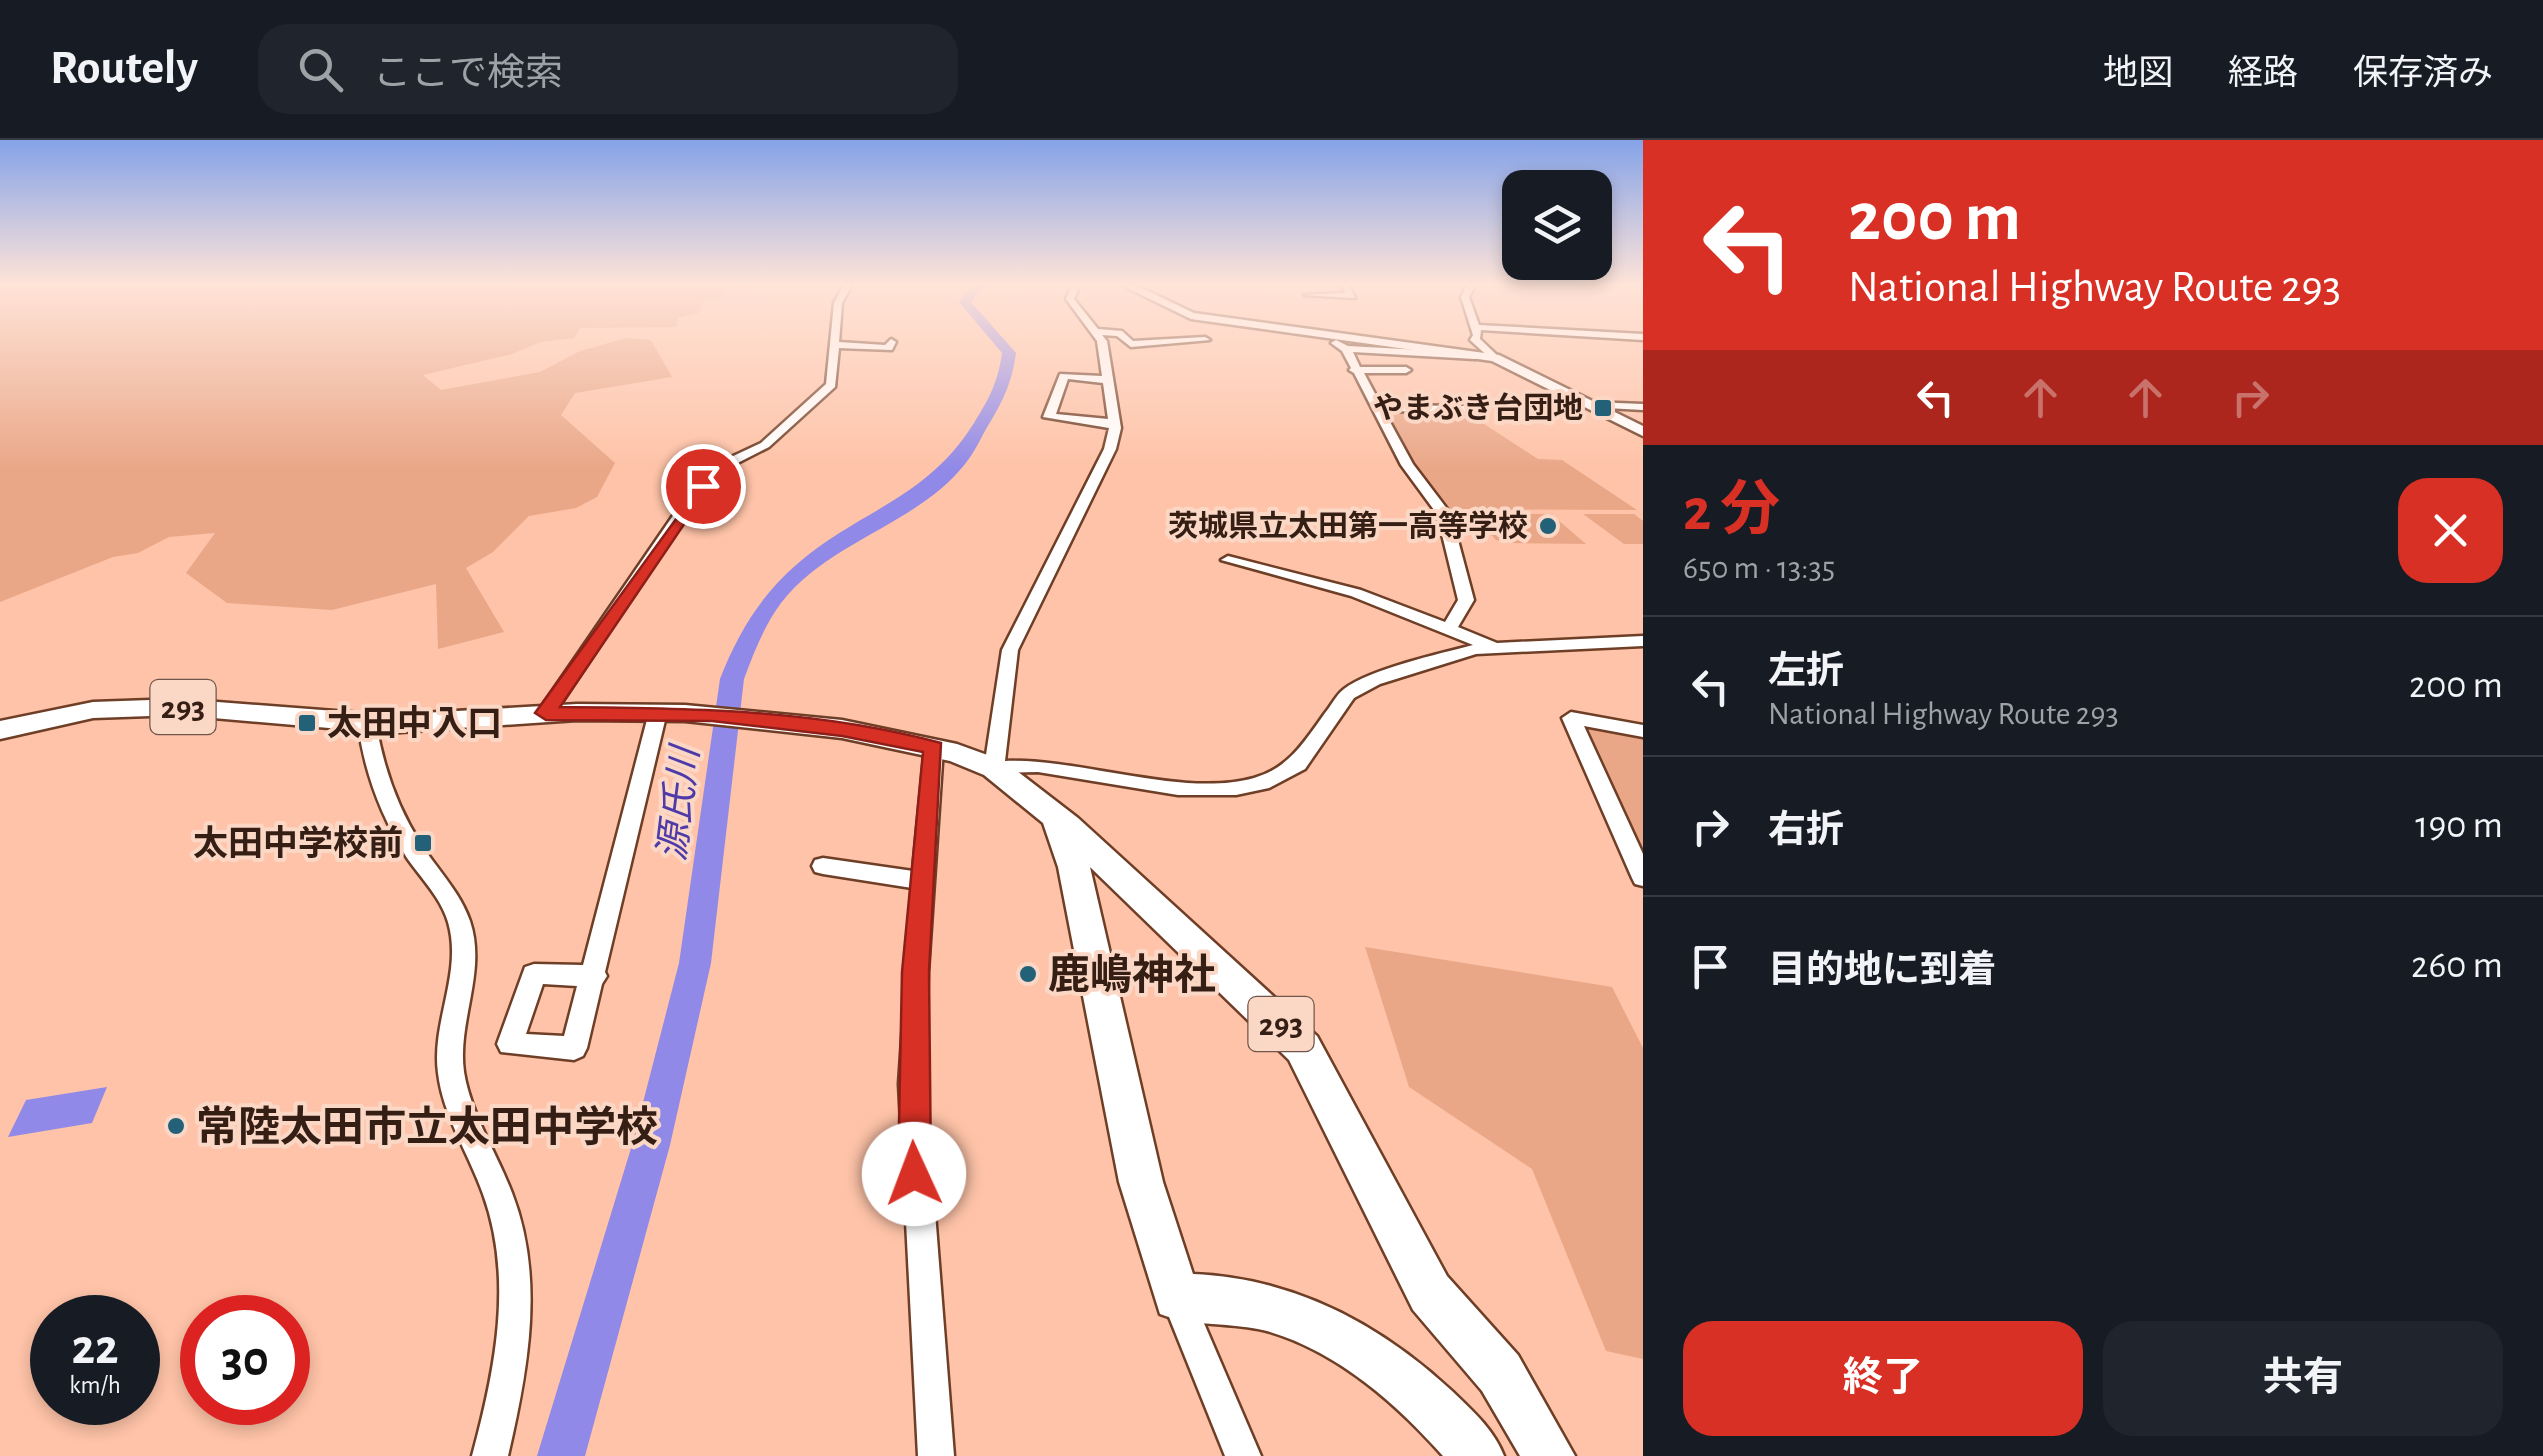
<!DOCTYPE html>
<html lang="ja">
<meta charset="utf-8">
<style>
:root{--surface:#171b24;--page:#20242c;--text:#f1f3f6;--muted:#9ea1a6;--line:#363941;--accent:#d93025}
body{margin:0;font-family:"Alegreya Sans","Noto Sans JP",sans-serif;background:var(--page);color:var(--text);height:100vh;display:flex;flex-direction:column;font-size:38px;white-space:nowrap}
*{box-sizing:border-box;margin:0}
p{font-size:32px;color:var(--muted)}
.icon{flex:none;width:55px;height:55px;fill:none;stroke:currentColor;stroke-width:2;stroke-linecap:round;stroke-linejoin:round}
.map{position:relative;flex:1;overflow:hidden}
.sheet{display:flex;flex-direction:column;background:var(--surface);width:900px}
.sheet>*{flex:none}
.banner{background:#d93025;color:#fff;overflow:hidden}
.fabs{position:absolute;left:1502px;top:30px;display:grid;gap:20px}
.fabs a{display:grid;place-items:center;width:110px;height:110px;border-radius:20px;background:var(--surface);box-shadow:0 5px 15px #0003;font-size:50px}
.speed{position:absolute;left:30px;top:1155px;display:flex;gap:20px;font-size:50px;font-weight:700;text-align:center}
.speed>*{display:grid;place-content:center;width:130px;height:130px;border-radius:50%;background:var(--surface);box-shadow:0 5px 15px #0003;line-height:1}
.speed small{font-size:25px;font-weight:400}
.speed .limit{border:15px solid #d22;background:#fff;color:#111}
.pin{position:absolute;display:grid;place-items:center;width:85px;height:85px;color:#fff;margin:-42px;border:5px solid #fff;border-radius:50%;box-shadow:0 2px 10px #0007}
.me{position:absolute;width:110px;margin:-55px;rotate:358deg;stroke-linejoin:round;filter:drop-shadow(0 0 8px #0008)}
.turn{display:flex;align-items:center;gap:35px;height:210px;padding:0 40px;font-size:45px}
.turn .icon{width:130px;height:130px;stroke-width:2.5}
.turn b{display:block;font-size:70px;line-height:85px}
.lanes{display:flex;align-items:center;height:95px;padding:0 40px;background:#0003;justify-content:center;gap:50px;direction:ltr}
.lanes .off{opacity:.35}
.round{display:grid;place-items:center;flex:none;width:105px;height:105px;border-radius:30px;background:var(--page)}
.head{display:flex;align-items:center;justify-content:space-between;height:170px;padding:0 40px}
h1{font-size:60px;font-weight:700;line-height:75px;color:var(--accent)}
.button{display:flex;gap:20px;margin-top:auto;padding:20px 40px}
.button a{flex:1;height:115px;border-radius:30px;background:var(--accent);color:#fff;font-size:40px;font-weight:700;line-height:115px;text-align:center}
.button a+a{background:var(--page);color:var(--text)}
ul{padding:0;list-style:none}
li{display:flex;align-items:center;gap:30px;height:140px;padding:0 40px;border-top:2px solid var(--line)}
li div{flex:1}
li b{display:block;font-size:38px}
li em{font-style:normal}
header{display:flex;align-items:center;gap:60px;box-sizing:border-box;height:140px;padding:0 50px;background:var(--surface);border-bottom:2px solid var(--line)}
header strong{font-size:48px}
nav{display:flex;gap:55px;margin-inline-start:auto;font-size:35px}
.search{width:700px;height:90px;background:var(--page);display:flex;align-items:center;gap:25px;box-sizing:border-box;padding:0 35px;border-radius:30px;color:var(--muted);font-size:38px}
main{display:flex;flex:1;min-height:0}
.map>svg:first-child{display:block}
.green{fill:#eaa788}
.water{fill:#9189e7}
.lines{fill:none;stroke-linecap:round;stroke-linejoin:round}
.river{fill:#9189e7;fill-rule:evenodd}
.minor-casing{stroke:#6e3e26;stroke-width:5}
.major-casing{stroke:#6e3e26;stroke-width:5}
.highway-casing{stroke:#6e3e26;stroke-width:5}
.minor{fill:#fff;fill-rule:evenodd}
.major{fill:#fff;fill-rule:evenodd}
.highway{fill:#fff;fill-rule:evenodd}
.route{fill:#d93025;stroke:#8d1f18;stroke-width:2.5}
.poi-dot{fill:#236178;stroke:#fbd7c6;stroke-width:4}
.labels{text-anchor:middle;stroke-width:8;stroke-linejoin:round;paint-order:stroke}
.far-poi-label{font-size:30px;font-weight:bold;fill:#351f15;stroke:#fbd7c6;text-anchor:end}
.shield{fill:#fbd7c6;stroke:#70564a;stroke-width:2.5}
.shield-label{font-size:32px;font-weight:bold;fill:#351f15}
.poi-label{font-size:35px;font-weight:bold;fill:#351f15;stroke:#fbd7c6;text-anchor:start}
.water-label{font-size:38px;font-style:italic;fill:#4f3ba8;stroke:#fbd7c6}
.near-poi-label{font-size:42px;font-weight:bold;fill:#351f15;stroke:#fbd7c6;text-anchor:start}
</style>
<header>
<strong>Routely</strong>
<div class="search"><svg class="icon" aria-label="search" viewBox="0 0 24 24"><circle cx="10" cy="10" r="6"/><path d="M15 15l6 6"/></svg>ここで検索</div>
<nav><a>地図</a><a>経路</a><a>保存済み</a></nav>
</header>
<main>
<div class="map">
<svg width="1643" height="1316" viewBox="0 0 1643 1316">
<rect width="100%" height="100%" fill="#fec3a8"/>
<g class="green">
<path d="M0,143H785L726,148L724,158L703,161L699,173L678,178L676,187L580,188L574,198L541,202L512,214L423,235L441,250L540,232L580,211L626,198L651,200L672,237L575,253L561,275L615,323L597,357L576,368L529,376L493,412L466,428L504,492L438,509L436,444L332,470L227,463L186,433L215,393L169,397L138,413L113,417L0,462Z"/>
<path d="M1380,270L1464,271L1538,319L1562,320L1637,370L1451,369L1415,325Z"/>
<path d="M1471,374H1551L1586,404L1509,403L1496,400Z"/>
<path d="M1583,374H1634L1643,381V404H1624Z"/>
<path d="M1578,584L1643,594V727Z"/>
<path d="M1365,807L1612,847L1643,908V1219L1606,1211L1532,1029L1409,947Z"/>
</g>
<path class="water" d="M107,947L92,983L8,997L26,960Z"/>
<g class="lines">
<path class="river" d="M975,143H986L971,162L1016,213C1012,242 1004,259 989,284C981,297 975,312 965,324C917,385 830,400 781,463C764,486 754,512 744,539L711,823L670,1005L585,1316H537L632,1005L679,823L720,539C737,495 760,456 796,425C860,369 925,361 974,283C989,259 998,242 1002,213L959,162Z"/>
<g class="minor-casing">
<g id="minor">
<path d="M845,143H853L842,163L839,202L885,205L891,199L896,202L892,210L839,208L835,247L769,307L722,331L693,366L552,577H540L537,573L540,569L683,361L714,325L761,303L826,244L834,163Z"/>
<path d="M1073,143H1081L1074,159L1098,189L1122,191L1133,201L1205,197L1210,200L1131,207L1117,196L1102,195L1107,201L1121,288L1116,309L1018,510L1005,621C1081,618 1183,658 1254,638C1289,628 1305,601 1325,573C1331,566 1336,555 1344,549C1370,529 1439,514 1473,505L1351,456L1221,420L1228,416L1361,450L1445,482L1458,460L1437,374L1401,325L1354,233L1349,230L1351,228L1342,211L1331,203L1336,200L1348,206L1475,213L1480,216L1475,219L1353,212L1360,227H1406L1411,230L1406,233H1364L1381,265L1467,266L1472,269L1467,272L1384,271L1413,324L1451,374L1474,460L1458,487L1497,503L1643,496V506L1476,514L1380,544L1354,558L1305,629L1269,648L1236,655H1178L1038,632L987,633L984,628L1002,510L1104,309L1109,288L1043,277L1060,234L1102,236L1097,201L1066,159ZM1068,239L1103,243L1108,279L1056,274Z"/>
<path d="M1340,143H1348L1355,158L1304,155L1346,153Z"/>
<path d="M1468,143H1476L1469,157L1479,185L1643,194V200L1481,190L1480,199L1500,218L1492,220L1470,200L1473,195L1461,157Z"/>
<path d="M1592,262L1643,264V270L1588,267V263Z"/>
<path d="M658,566L667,572L605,832L607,836L602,844L587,908L583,916L574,920L501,912L497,904L525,827L534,824L583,825L649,572ZM543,844L577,846L564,896L526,894Z"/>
<path d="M1571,572L1643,585V597L1584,586L1643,714V746L1635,744L1632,738L1562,578Z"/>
<path d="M367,577L376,583C383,626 397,667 421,704C437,729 460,752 470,781C487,832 457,881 464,932C471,975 497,1013 512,1053C545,1138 528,1230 508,1316H472C495,1231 514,1139 483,1054C469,1014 443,976 438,933C431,882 463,833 448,782C441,758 421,738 407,718C381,676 364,632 358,583Z"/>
<path d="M934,602L943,608L928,832L925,944L954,1316H918L899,944L912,748L823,734L815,732L812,726L815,720L823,718L913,731L925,608Z"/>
<path d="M1177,1141L1188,1146L1261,1316H1225L1161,1157L1166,1146Z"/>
</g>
</g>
<g class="major-casing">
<path id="major" d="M1117,143H1131L1194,173L1499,215L1643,286V296L1492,221L1191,179Z"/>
</g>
<g class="highway-casing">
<path id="highway" d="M179,559L387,575L577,564L685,565L842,580L957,604L1004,621L1078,678L1317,896L1447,1136L1518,1215L1575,1316H1520L1482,1251L1413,1170L1289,920L1090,727L1163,1042L1193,1134C1293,1138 1380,1184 1452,1251C1473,1271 1494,1290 1504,1316H1443C1396,1263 1337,1211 1267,1191C1232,1182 1193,1187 1160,1174L1119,1042L1058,727L1043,683L984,635L950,621L842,598L685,581L577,580L387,593L179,575L93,578L0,599V581L93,562Z"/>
</g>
<use href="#minor" class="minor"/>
<use href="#major" class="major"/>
<use href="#highway" class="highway"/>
</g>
<linearGradient id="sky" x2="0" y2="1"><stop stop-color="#85a3e8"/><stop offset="0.44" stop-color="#ffe4d8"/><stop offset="1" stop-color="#ffe4d8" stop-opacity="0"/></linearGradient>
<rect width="1643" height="328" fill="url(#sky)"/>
<path class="route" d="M703,342L710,346L560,567C688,568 817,569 941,603L929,832L931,1034L926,1046L914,1051L903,1046L898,1034L902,832L923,612L842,596L712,581L546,580L535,573Z"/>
<g class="poi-dot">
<rect x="1593" y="258" width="20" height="20" rx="5"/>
<circle cx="1548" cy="386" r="10"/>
<rect x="297" y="573" width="20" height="20" rx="5"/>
<rect x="413" y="693" width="20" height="20" rx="5"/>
<circle cx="1028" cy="834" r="10"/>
<circle cx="176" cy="986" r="10"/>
</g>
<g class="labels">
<g class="far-poi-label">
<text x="1583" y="278">やまぶき台団地</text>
<text x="1528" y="396">茨城県立太田第一高等学校</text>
</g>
<g class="shield">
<rect x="150.5" y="540" width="65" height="54" rx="8"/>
<rect x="1248.5" y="857" width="65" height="54" rx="8"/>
</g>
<g class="shield-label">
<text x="183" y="578">293</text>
<text x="1281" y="895">293</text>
</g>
<g class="poi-label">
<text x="327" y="595">太田中入口</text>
<text x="403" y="715" text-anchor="end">太田中学校前</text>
</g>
<g class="water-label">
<text transform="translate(678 664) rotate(-83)" y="13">源氏川</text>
</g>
<g class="near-poi-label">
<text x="1048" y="849">鹿嶋神社</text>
<text x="196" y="1001">常陸太田市立太田中学校</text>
</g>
</g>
</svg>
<div class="fabs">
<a><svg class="icon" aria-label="layers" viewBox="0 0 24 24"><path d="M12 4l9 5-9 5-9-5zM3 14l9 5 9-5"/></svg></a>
</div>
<div class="speed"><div>22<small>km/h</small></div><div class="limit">30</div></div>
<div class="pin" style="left:703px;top:346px;background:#d93025"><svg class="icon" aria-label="arrive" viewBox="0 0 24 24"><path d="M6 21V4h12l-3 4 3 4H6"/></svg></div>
<svg class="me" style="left:914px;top:1034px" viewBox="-20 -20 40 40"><circle r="19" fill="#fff"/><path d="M0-13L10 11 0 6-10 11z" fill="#d93025"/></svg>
</div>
<section class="sheet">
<div class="banner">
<div class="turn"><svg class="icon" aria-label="left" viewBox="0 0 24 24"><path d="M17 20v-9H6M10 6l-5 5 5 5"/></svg><div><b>200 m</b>National Highway Route 293</div></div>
<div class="lanes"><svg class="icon" aria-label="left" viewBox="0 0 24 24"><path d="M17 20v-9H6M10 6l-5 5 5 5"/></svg><svg class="icon off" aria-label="ahead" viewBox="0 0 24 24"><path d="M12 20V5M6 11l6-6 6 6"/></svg><svg class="icon off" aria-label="ahead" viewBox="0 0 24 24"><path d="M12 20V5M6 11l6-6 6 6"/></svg><svg class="icon off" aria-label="right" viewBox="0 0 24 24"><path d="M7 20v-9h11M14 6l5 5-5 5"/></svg></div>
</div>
<div class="head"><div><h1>2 分</h1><p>650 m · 13:35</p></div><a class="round" style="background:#d93025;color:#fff"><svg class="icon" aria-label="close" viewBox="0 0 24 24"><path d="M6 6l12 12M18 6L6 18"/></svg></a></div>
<ul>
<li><svg class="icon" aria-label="left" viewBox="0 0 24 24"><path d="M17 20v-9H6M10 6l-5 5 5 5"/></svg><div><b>左折</b><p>National Highway Route 293</p></div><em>200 m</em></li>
<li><svg class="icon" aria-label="right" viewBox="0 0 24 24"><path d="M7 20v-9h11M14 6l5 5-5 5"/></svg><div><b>右折</b></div><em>190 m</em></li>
<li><svg class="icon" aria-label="arrive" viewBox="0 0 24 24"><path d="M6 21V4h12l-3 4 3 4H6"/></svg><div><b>目的地に到着</b></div><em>260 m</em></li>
</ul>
<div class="button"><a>終了</a><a>共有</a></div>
</section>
</main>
